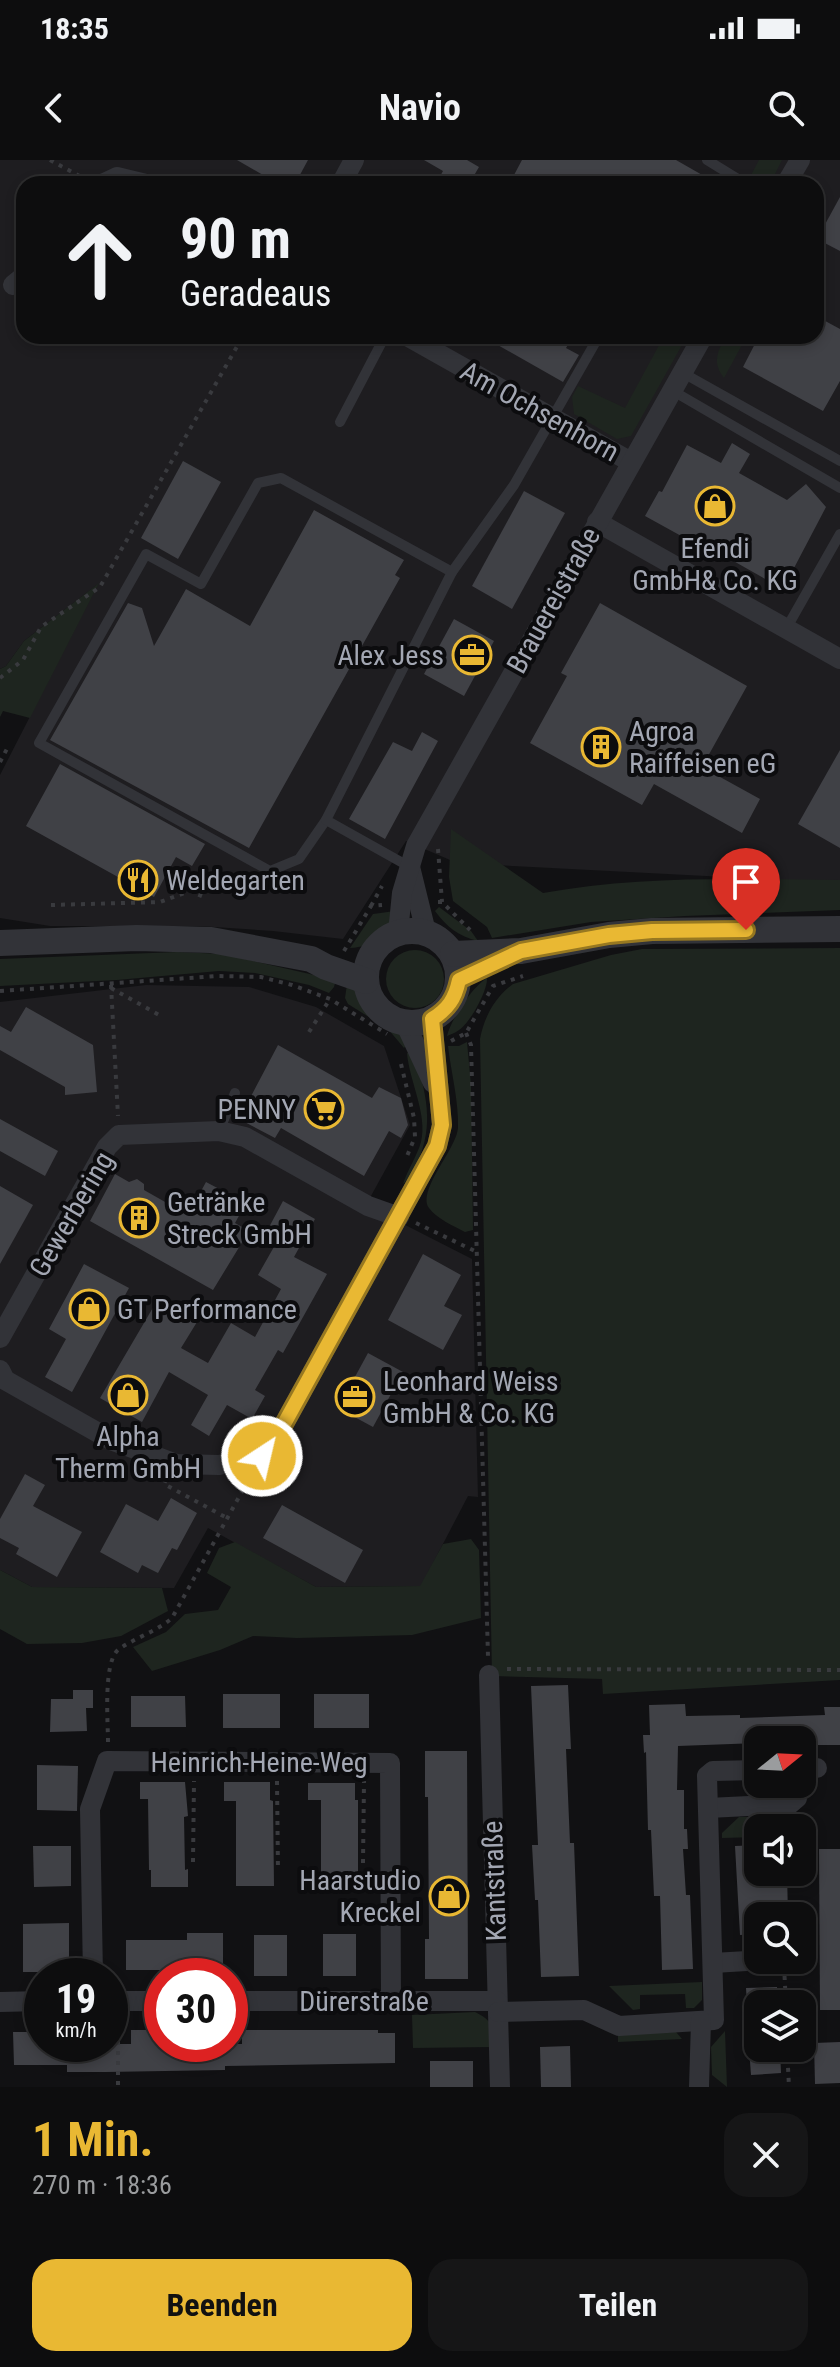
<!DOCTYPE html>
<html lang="de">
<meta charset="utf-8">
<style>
:root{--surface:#0d0d0e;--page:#161617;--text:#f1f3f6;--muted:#9a9c9e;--line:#2d2d2e;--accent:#e9b833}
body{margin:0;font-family:"Roboto Condensed",sans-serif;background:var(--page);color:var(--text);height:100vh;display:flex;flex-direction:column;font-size:30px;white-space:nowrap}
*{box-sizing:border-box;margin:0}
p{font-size:26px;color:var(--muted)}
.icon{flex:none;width:44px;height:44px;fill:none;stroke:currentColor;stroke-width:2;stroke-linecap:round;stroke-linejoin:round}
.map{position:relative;height:1927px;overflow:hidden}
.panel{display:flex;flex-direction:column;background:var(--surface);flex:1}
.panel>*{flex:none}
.top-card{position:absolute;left:16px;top:16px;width:808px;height:168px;border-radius:24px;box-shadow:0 4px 12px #0003,0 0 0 2px var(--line);background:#0d0d0e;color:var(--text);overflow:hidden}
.needle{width:52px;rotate:72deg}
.fabs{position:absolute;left:744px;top:1566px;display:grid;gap:16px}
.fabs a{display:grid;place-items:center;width:72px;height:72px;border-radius:16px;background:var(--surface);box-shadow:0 4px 12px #0003,0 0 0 2px var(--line);font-size:40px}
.speed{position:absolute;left:24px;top:1798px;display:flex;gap:16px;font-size:40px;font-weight:700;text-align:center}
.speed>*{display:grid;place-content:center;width:104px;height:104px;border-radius:50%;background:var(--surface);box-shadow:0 4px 12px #0003,0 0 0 2px var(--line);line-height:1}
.speed small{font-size:20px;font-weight:400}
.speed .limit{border:12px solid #d22;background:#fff;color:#111}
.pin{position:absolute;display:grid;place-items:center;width:68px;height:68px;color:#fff;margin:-82px -34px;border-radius:50% 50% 50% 0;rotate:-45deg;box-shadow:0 0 8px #0007}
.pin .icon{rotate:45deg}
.me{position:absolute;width:88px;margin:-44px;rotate:35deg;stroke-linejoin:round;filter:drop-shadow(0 0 6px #0008)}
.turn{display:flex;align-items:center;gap:28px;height:168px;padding:0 32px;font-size:36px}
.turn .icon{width:104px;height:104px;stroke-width:2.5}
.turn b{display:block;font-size:56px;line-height:68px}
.round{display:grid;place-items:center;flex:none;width:84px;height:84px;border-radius:24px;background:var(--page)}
.overview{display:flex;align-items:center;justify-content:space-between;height:136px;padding:0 32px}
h1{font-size:48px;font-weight:700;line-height:60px;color:var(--accent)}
.cta{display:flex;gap:16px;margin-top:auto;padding:16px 32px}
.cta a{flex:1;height:92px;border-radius:24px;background:var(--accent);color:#111;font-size:32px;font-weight:700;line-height:92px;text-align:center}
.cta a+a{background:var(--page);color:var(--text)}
.status{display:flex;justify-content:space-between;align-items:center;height:56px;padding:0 40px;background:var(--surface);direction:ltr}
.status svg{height:22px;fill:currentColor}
header{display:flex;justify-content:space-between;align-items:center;height:104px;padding:0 32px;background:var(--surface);font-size:36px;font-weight:700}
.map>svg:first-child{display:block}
.built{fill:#1e1d20;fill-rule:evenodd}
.green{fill:#1e251f}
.building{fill:#404146}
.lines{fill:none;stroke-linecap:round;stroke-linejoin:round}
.path{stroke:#393a3e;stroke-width:4;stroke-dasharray:4 6;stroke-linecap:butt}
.service{stroke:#323338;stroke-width:10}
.minor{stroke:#323338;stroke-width:20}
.tertiary{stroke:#323338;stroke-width:26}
.route-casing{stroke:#977821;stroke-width:20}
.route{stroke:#e9b833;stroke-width:14}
.labels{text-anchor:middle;stroke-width:8;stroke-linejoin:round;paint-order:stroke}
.street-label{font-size:28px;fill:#a3a7b3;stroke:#0c0c0e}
.poi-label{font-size:28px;fill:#a3a7b3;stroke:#0c0c0e;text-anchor:start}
</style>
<div class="status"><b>18:35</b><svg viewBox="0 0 49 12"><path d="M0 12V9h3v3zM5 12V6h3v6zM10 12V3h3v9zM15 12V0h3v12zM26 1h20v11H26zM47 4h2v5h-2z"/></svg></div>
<header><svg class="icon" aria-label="back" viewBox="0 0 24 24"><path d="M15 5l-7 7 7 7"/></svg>Navio<svg class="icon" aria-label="search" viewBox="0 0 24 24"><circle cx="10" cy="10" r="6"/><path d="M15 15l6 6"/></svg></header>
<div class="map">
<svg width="840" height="1927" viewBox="0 0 840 1927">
<rect width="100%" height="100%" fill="#111113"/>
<g class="built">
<path d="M0,0H840V723L457,703L406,681L343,779L273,771L199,766H50L0,758V615L98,424L24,481L6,506L0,509ZM24,24H816V176H24Z"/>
<path d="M146,825L249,827L316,847L384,886L410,965L366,1045L472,1099L478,1337L468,1336L421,1426L316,1427L208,1368L174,1428L32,1427L0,1410V842Z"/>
</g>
<g class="green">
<path d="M759,0H782L770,24H751V15Z"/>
<path d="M664,176H687L631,276L617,279L574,254L572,237L578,226L625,248Z"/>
<path d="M726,176L743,183L724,218C712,203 717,192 726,176Z"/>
<path d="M99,423L30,558L3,551L0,557V509L6,506L24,481Z"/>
<path d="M451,669L543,733C640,715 741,719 840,720V750L685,756L591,762L492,778L487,767L453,741L449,717Z"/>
<path d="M439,747L471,771L478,781C458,776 447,767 435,751Z"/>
<path d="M395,751C391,774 373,787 350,788L373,754Z"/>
<path d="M840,788V1520L603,1534L602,1519L492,1516L480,879C484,857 495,837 513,824L611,795L642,789Z"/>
<circle cx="415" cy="819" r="29"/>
<path d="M177,792L223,794L336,820L334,827L329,833L309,825L255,813L219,811L117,820L0,826V799Z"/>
<path d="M487,818C488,830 470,863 459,870C455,873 451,874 447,876C451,859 472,827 487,818Z"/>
<path d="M347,824C362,831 368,845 379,856C389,866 400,871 407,884L404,888L388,869L348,844L345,838Z"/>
<path d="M467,882L471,925L473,1070L465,1072C454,1066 437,1059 429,1048C417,1030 456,990 458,968C459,942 451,912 448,886H459Z"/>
<path d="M407,893L414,894C426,932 435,965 417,1003C413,1011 410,1018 403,1024C408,1009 417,996 421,982C428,955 409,920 407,893Z"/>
<path d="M471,1379L479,1390L481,1458L412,1475L297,1478L253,1476L220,1490L152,1511L133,1487L166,1472L185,1454L218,1450L231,1427L207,1413L219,1388L235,1382L316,1427L420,1426L443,1384Z"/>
<path d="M0,1410L32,1427L162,1428L168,1451L121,1476L82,1483L27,1484L0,1469Z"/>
<path d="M739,1657H752L753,1672H758V1677L722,1678V1673Z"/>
<path d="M702,1822V1840L694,1848H686L685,1834L640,1835V1849L633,1850L609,1826Z"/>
<path d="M475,1852C494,1861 493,1868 493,1887L413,1888L412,1855Z"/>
<path d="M725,1871L727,1927L712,1915L711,1887Z"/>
<path d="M676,1872L682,1879L618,1882V1874Z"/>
</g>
<g class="building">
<path d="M237,0H308L295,24H258L263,15Z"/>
<path d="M424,0H467L479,7L469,24H436L443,11Z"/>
<path d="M522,0H676L718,24H521L523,19L514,15Z"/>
<path d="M840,37V91L817,79Z"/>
<path d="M816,156L840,169V221L823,251L743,207L759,176H816Z"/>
<path d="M482,176H573L566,188L579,195L563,222Z"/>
<path d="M732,283L750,294L739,313L787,340L806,324L826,347L783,429L714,390L712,393L645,356L659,331L662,332L687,285L721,303Z"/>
<path d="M183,301L221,322L178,399L141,378Z"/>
<path d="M524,331L565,353L512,449L472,426Z"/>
<path d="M314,350L404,400L395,415L400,418L249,688L50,580L128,443L142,448L154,486L186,429L250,466Z"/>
<path d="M600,443L747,526L702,607L760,639L742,673L654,624L642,645L530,583L567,516L561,513Z"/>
<path d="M454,459L494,481L464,536L424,514Z"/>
<path d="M422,572L438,581L385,679L349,659L393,582L412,591Z"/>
<path d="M840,590V688L798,664Z"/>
<path d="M60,604L205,684L192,706L176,697L154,737L26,666Z"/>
<path d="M26,847L93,885L97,932L65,935V927L0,890V866L11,872Z"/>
<path d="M278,885L372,938L379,927L401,938L408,965L401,978L389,971L364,1016L281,968L275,978L239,959Z"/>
<path d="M0,959L58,991L45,1016L0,991Z"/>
<path d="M115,1014L129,1022L137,1019L144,1024V1030L188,1055L206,1022L246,1043L235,1063L249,1071L213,1130L90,1061Z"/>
<path d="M0,1026L33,1045L0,1104Z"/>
<path d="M283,1041L315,1059L294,1097L327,1114L283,1193L278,1190L255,1230L265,1236L252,1259L227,1245L209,1276L191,1265L208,1235L169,1212L142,1262L100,1238L158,1139L197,1162L181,1188L208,1203L231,1163L255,1177L281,1129L258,1115L279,1078L267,1071Z"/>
<path d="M423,1094L461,1115L444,1146L462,1155L443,1190L388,1160Z"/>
<path d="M84,1104L129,1128L72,1232L45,1217L66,1179L49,1169Z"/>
<path d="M368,1193L403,1212L373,1267L338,1248Z"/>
<path d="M25,1314L45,1325L33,1346L82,1372L57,1417L16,1394L19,1388L0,1378V1359Z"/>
<path d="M171,1338L197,1353L177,1390L172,1388L158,1413L142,1405L138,1413L100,1392L126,1344L158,1361Z"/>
<path d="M282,1345L363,1390L345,1423L263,1378Z"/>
<path d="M568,1525L571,1589H566L570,1683H574L579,1816L541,1817L538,1740H535L532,1685H538L531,1526Z"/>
<path d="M73,1530H93V1548H86L87,1571L50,1572L51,1539H73Z"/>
<rect x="223" y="1534" width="57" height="34"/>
<rect x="314" y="1534" width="55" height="34"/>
<path d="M131,1536H185L186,1567H131Z"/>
<path d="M685,1544L686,1556L740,1555V1558L825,1555L824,1547H840V1585H802V1580H758V1583L678,1586L677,1630H684V1669H687L688,1689H683L686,1735H690L693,1809L662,1810L660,1736H654L651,1670H648L646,1592L644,1593L643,1575H650L649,1545Z"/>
<path d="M425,1591H467L468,1819H425V1779H429L428,1637H425Z"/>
<path d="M37,1605L78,1606L77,1651L37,1650Z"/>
<path d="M140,1622H185L188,1656L184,1657L185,1710L188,1709V1727H151V1710H149L148,1639H140Z"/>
<path d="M224,1622H270V1640L273,1641L274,1726H236V1641H224Z"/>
<path d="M308,1623H355V1640H358V1726H321V1640H308Z"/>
<path d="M758,1685V1712H787L788,1756H758V1774L740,1775L735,1686Z"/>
<path d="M33,1686H71V1726L34,1727Z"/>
<path d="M819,1689H840V1850H820Z"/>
<path d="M69,1763V1812H23V1764Z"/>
<path d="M187,1773H223V1816H187V1810H126V1780H187Z"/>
<rect x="323" y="1774" width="33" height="42"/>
<rect x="254" y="1775" width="33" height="41"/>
<path d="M777,1827V1844H747L746,1828Z"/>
<path d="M131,1870H162V1884H242V1870H378V1873H395V1903L225,1906V1910L106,1912H67V1905H14L13,1872H42V1884H131Z"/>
<path d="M840,1882V1923L815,1924L814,1883Z"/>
<path d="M570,1886L571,1927H541L540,1887Z"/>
<path d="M749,1888H780L781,1913L751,1915Z"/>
<rect x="430" y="1901" width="43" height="26"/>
</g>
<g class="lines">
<g class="path">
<path d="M50,0L83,18"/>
<path d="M0,518L23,500L41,467L100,427L243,176"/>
<path d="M0,602L9,585"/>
<path d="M438,689L442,742"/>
<path d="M438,742H442L470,770"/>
<path d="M51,745L160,742L190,731L204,737"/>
<path d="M371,746L382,726"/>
<path d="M344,791L371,746L382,745"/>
<path d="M111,825L118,956"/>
<path d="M111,828L161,856"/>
<path d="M0,831L218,816L261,817L292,825L330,839L387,874"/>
<path d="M309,872L330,839"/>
<path d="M466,873L471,885L488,1497"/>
<path d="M451,881L466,873L493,826L523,816"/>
<path d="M401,904L414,958L415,977L407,996"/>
<path d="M416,1063L477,1092"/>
<path d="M166,1319L164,1324L227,1358"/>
<path d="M507,1509L840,1510"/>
<path d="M108,1582C108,1562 103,1503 118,1490C132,1479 156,1472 172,1458L250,1317"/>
<path d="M277,1621L278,1711"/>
<path d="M193,1702L194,1621"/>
<path d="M363,1703L364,1621"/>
<path d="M784,1806L786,1844"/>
<path d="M118,1861V1927"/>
<path d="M787,1888L789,1927"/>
</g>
<g class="service">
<path d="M707,0L746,24"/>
<path d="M683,213L840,301"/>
<path d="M673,231L840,328"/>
<path d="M340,262L385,176"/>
<path d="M786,469L840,374"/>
<path d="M326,660L299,699L270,711L39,583L146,394L201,424L258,323L281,318L452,412"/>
<path d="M410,707L326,660L452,412L514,325L599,176"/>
<path d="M219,971L235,933"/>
</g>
<g class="minor">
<path d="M102,24L117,17L146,24"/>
<path d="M341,24L354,0"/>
<path d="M786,24L800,0"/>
<path d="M13,125L24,116"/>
<path d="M407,176L631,302"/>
<path d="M597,362L840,499"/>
<path d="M410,707L426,772"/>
<path d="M398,773L402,733L416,686L703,176"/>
<path d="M405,863L433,923"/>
<path d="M0,1178L107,987L119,975L219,971L245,977L368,1046L399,1057"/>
<path d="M0,1210L5,1220L111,1280L176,1304L219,1305L262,1296L284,1264L437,986L442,965L432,859"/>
<path d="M489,1515L500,1927"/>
<path d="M802,1608H817"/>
<path d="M708,1648L790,1644L797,1638V1624"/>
<path d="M713,1803L765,1800"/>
<path d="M93,1816L90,1649L107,1601L390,1603L391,1842"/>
<path d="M110,1841H162"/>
<path d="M230,1841H497"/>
<path d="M0,1842L42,1841"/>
<path d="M498,1852L584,1850L619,1866L714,1860L707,1616L713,1611L758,1610"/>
<path d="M699,1927L701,1861"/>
</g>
<g class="tertiary">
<circle cx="412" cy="817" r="46"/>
<path d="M0,783L137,778L211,780L311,799L326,807L366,821"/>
<path d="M453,794L521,791L609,775L652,771L840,769"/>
</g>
</g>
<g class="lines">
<g class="route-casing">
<path id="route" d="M262,1296L284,1264L437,986L442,965L432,859C448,849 455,839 459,820L521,791L609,775L652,771L746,770"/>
</g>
<use href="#route" class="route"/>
</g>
<defs>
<g id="shop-ring" transform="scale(2)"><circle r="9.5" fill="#0c0c0e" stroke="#e9b833" stroke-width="1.5"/><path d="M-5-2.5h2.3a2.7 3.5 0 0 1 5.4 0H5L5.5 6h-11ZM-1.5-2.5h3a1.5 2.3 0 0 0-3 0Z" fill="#e9b833"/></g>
<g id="office-ring" transform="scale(2)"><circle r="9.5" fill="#0c0c0e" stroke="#e9b833" stroke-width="1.5"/><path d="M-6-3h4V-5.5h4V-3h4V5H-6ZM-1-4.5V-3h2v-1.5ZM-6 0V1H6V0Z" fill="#e9b833"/></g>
<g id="building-ring" transform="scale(2)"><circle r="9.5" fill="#0c0c0e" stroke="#e9b833" stroke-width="1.5"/><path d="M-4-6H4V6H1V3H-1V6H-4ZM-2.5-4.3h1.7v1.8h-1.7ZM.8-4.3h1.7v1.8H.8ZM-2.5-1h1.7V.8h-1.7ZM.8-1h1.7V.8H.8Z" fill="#e9b833"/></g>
<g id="restaurant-ring" transform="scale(2)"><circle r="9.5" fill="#0c0c0e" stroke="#e9b833" stroke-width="1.5"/><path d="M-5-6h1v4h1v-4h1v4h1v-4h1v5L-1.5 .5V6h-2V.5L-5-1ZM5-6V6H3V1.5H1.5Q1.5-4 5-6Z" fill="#e9b833"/></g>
<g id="supermarket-ring" transform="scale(2)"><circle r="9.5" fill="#0c0c0e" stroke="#e9b833" stroke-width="1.5"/><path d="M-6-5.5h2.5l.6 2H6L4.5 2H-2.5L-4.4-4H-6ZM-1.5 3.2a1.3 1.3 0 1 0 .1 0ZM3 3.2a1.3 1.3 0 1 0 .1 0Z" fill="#e9b833"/></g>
</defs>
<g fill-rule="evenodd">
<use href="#shop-ring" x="715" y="346"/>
<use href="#office-ring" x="472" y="495"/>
<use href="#building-ring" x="601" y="587"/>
<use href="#restaurant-ring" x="138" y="720"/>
<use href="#supermarket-ring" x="324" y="949"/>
<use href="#building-ring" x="139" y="1058"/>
<use href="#shop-ring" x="89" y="1149"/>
<use href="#shop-ring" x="128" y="1235"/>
<use href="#office-ring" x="355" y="1237"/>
<use href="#shop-ring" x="449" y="1736"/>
</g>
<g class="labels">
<g class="street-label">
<text transform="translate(540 251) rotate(29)" y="10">Am Ochsenhorn</text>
<text transform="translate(553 440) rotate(-61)" y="10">Brauereistraße</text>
<text transform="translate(71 1054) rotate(-60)" y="10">Gewerbering</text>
<text x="259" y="1612">Heinrich-Heine-Weg</text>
<text transform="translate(494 1721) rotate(-92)" y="10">Kantstraße</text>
<text x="364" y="1851">Dürerstraße</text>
</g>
<g class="poi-label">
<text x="715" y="398" text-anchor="middle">Efendi<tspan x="715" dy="32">GmbH&amp; Co. KG</tspan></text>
<text x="444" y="505" text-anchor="end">Alex Jess</text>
<text x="629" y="581">Agroa<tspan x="629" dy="32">Raiffeisen eG</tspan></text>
<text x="166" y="730">Weldegarten</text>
<text x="296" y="959" text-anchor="end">PENNY</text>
<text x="167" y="1052">Getränke<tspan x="167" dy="32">Streck GmbH</tspan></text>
<text x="117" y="1159">GT Performance</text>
<text x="383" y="1231">Leonhard Weiss<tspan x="383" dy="32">GmbH &amp; Co. KG</tspan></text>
<text x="128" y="1286" text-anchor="middle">Alpha<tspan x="128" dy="32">Therm GmbH</tspan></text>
<text x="421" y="1730" text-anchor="end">Haarstudio<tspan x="421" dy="32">Kreckel</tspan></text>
</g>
</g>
</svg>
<div class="fabs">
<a><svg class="needle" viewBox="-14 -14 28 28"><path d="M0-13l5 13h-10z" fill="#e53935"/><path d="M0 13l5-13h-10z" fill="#9a9c9e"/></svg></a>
<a><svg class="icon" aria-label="sound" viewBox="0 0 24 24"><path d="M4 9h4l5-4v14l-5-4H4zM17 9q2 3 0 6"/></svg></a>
<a><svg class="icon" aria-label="search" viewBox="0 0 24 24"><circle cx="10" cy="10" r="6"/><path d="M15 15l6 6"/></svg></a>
<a><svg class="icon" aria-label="layers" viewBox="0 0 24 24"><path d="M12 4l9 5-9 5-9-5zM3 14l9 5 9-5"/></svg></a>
</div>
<div class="speed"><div>19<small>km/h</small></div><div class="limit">30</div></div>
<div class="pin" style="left:746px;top:770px;background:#d93025"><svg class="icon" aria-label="arrive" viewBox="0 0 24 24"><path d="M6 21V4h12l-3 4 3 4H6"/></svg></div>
<svg class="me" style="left:262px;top:1296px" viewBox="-20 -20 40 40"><circle r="17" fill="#e9b833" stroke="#fff" stroke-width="3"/><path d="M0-11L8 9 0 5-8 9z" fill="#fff"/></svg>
<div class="top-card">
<div class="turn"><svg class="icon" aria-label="ahead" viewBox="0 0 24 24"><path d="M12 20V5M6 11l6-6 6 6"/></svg><div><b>90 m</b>Geradeaus</div></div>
</div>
</div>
<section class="panel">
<div class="overview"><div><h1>1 Min.</h1><p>270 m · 18:36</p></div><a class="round"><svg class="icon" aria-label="close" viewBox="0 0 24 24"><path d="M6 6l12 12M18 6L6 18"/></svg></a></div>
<div class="cta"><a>Beenden</a><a>Teilen</a></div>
</section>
